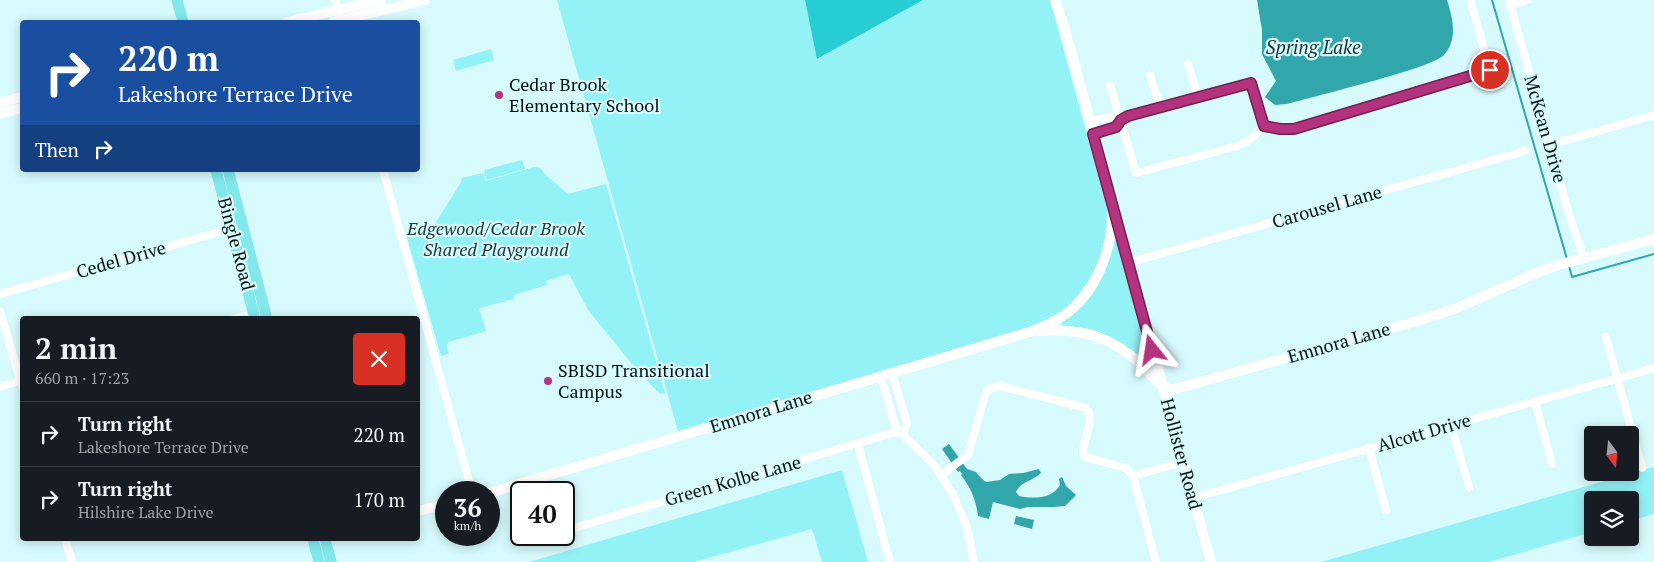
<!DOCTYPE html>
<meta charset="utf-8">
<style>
:root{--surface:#171b24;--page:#20242c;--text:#f1f3f6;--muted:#9ea1a6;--line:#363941}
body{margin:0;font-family:"PT Serif",serif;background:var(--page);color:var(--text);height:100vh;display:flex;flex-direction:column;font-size:19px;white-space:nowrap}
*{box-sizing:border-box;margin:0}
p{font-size:16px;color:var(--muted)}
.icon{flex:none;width:28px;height:28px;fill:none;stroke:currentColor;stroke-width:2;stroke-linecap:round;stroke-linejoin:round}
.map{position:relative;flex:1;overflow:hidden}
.sheet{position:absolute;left:20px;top:316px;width:400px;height:225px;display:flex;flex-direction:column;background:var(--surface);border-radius:5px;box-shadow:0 2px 12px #0003}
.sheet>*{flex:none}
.hud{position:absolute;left:20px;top:20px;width:400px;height:152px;border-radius:5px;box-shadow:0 2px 12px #0003;background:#1a4fa0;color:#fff;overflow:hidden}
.needle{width:32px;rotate:165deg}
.controls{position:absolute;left:1584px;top:426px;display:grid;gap:10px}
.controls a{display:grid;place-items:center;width:55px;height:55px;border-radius:5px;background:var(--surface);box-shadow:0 2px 12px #0003;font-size:25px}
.speed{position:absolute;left:435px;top:481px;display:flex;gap:10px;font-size:25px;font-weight:700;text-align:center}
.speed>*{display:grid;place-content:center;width:65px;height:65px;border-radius:50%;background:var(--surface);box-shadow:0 2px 12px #0003;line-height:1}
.speed small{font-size:12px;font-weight:400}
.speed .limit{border:2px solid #111;border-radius:8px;background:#fff;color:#111}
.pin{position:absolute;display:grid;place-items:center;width:42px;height:42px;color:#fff;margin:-21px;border:2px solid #fff;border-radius:50%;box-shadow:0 1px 5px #0007}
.me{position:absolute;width:55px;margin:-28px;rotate:345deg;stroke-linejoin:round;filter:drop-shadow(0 0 4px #0008)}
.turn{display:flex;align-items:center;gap:18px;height:105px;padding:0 15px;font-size:22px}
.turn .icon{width:65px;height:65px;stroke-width:2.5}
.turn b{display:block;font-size:35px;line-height:42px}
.then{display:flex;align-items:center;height:48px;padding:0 15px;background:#0003;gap:10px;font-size:19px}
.round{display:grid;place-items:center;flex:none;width:52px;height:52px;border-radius:5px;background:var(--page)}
.headline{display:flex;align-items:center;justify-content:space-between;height:85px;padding:0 15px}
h1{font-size:30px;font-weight:800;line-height:38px}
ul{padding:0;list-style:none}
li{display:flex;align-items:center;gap:15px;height:65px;padding:0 15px;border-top:1px solid var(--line)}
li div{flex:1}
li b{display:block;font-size:19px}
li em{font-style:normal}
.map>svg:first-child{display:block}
.green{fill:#93f2f6}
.forest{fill:#26cdd3}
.water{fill:#31a6ab}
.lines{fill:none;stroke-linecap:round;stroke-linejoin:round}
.stream{stroke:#31a6ab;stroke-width:2}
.street{stroke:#fff;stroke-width:8}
.secondary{stroke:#fff;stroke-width:10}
.primary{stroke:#81e8eb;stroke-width:11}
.route-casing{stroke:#742152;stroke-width:12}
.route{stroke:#b3337e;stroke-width:9}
.poi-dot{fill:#b3337e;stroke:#d7fafc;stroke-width:2}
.labels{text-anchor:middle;stroke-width:4.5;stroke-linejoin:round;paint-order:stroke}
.poi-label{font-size:18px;fill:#061212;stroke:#d7fafc;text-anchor:start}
.street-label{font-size:18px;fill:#061212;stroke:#d7fafc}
.park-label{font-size:18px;font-style:italic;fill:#223b3c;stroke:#d7fafc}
.water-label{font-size:19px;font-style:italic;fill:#1b3435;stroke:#d7fafc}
</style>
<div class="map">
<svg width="1654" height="562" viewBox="0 0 1654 562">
<rect width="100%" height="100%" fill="#d7fafc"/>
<g class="green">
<path d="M557,0H805L818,59L923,0H1050L1107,209C1106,217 1107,225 1106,232C1101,267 1079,305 1047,320C1040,324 1032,326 1025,329L678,431Z"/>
<path d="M491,49L494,60L456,71L453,60Z"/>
<path d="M522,160L525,169L486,180L484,170Z"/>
<path d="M534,167L540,168L547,176L568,194L606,184L665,393L660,394L636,369L588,310L569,274L546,281L547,285L514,295V299L479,308L486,331L446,343L449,354L441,356L406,234L430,227L435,224L461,182L462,178L483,173L486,181Z"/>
<path d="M1113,239H1115L1119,244L1152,368L1150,370L1139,359L1062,326L1061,323L1078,306Z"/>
<path d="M1654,467V514L1630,521V500H1592V532L1489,562H1321Z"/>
<path d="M842,470L868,562H822L812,529L694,562H529Z"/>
</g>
<path class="forest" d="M805,0H923L817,59Z"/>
<g class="water">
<path d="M1257,0H1447C1453,19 1458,39 1444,55C1433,68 1311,97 1287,104L1275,105L1265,97L1276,81L1262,54V30Z"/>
<path d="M949,444L967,469L976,472L981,478L986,482L1000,480L1009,474L1023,473L1039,469L1041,473C1033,481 1021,481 1016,492L1019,496C1034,499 1052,499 1060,485L1059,479L1062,477L1066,486L1076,495L1065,506L1054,507H1028L1020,509L993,502L989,519L978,516C976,500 971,488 961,475L962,474L960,471L958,472L942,449Z"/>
<path d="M1016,516L1034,520L1032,529L1014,524Z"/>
</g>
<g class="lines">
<g class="stream">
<path d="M1492,0L1567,259"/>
<path d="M1569,266L1572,277L1654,254"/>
</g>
<g class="street">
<path d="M335,0L339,15"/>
<path d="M1509,0L1569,215L1584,258"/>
<path d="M1510,5L1528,0"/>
<path d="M1188,64L1198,97"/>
<path d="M1150,75L1160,107"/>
<path d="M1110,85L1136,173L1241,145L1253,137L1264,126L1280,129H1294L1490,70L1470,0"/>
<path d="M1090,122L1114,116L1121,120"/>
<path d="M1093,133L1116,127L1121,120L1128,116L1251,83L1264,126"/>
<path d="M1549,145L1654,115"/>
<path d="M383,170L472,492"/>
<path d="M1128,263L1525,151"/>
<path d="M0,294L234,228"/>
<path d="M0,311L22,386"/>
<path d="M233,319L258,312"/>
<path d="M1606,337L1642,468"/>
<path d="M892,373L907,423L903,434"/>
<path d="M881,377L896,428L934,465L953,494L967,527L974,562"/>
<path d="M0,387L22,380"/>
<path d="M1535,402L1552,464"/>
<path d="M1451,425L1469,487"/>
<path d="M858,444L890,562"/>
<path d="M1369,448L1386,510"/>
<path d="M941,475L968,455L986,392L990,389L1000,386L1086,408C1095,417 1085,439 1083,450V454L1085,457L1126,468L1133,476L1183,462"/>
<path d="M1133,476L1156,562"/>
<path d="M512,486L521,520"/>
<path d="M1193,498L1654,368"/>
<path d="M564,531L892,433L903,434"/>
<path d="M526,535L528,542L550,535"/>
<path d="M65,539L72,562"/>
</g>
<g class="secondary">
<path d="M1055,0L1065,29L1211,562"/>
<path d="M287,22L381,0"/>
<path d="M333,22L425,0"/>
<path d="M0,103L22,97"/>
<path d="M0,114L22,108"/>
<path d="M1039,331C1082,328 1111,336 1143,366C1152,376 1159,387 1172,390L1417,321L1452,310L1534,274L1555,266L1654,239"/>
<path d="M489,493L1033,331C1041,327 1050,324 1058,319C1096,297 1110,253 1114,212"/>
<path d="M418,511L446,504"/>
</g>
<g class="primary">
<path d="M177,0L183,22"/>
<path d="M216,170L255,319"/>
<path d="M228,170L267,319"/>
<path d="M313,539L319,562"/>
<path d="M325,539L331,562"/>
</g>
</g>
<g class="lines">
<g class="route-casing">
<path id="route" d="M1152,350L1093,134L1116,127L1121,120L1128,116L1251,83L1264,126L1280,129H1294L1490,70"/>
</g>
<use href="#route" class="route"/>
</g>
<g class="poi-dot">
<circle cx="499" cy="95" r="5"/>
<circle cx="548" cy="381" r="5"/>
</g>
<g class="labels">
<g class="poi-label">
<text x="509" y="91">Cedar Brook<tspan x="509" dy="21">Elementary School</tspan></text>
<text x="558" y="377">SBISD Transitional<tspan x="558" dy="21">Campus</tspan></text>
</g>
<g class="street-label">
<text transform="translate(1545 129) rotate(74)" y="6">McKean Drive</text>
<text transform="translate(1327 207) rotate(-16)" y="6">Carousel Lane</text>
<text transform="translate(236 244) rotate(75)" y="6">Bingle Road</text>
<text transform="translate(121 260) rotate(-16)" y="6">Cedel Drive</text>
<text transform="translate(1339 343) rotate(-16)" y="6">Emnora Lane</text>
<text transform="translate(761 412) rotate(-17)" y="6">Emnora Lane</text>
<text transform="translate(1424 433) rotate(-16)" y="6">Alcott Drive</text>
<text transform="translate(1181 454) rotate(75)" y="6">Hollister Road</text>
<text transform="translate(733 481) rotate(-16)" y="6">Green Kolbe Lane</text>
</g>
<g class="park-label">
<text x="496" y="235">Edgewood/Cedar Brook<tspan x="496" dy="21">Shared Playground</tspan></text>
</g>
<g class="water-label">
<text x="1313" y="54">Spring Lake</text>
</g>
</g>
</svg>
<div class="controls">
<a><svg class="needle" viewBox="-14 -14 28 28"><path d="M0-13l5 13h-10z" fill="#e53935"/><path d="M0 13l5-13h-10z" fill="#9ea1a6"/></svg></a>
<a><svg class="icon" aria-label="layers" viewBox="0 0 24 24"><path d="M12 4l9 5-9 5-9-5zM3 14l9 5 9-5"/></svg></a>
</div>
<div class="speed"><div>36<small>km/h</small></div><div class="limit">40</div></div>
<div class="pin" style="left:1490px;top:70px;background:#d93025"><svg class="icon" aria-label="arrive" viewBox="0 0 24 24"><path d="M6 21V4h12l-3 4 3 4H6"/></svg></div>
<svg class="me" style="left:1152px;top:350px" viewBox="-20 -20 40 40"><path d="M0-17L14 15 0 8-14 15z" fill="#b3337e" stroke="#fff" stroke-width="4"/></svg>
<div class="hud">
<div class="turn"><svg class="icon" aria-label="right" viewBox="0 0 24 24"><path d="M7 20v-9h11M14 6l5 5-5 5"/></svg><div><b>220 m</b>Lakeshore Terrace Drive</div></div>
<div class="then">Then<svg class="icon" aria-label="right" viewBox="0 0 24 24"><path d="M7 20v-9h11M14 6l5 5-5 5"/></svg></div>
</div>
<section class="sheet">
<div class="headline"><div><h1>2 min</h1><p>660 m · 17:23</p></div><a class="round" style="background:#d93025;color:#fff"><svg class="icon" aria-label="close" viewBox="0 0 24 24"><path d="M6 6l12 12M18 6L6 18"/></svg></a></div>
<ul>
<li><svg class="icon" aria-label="right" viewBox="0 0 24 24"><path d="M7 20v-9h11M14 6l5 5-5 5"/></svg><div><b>Turn right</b><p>Lakeshore Terrace Drive</p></div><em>220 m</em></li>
<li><svg class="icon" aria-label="right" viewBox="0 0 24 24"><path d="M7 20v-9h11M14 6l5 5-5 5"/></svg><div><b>Turn right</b><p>Hilshire Lake Drive</p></div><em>170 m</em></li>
</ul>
</section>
</div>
